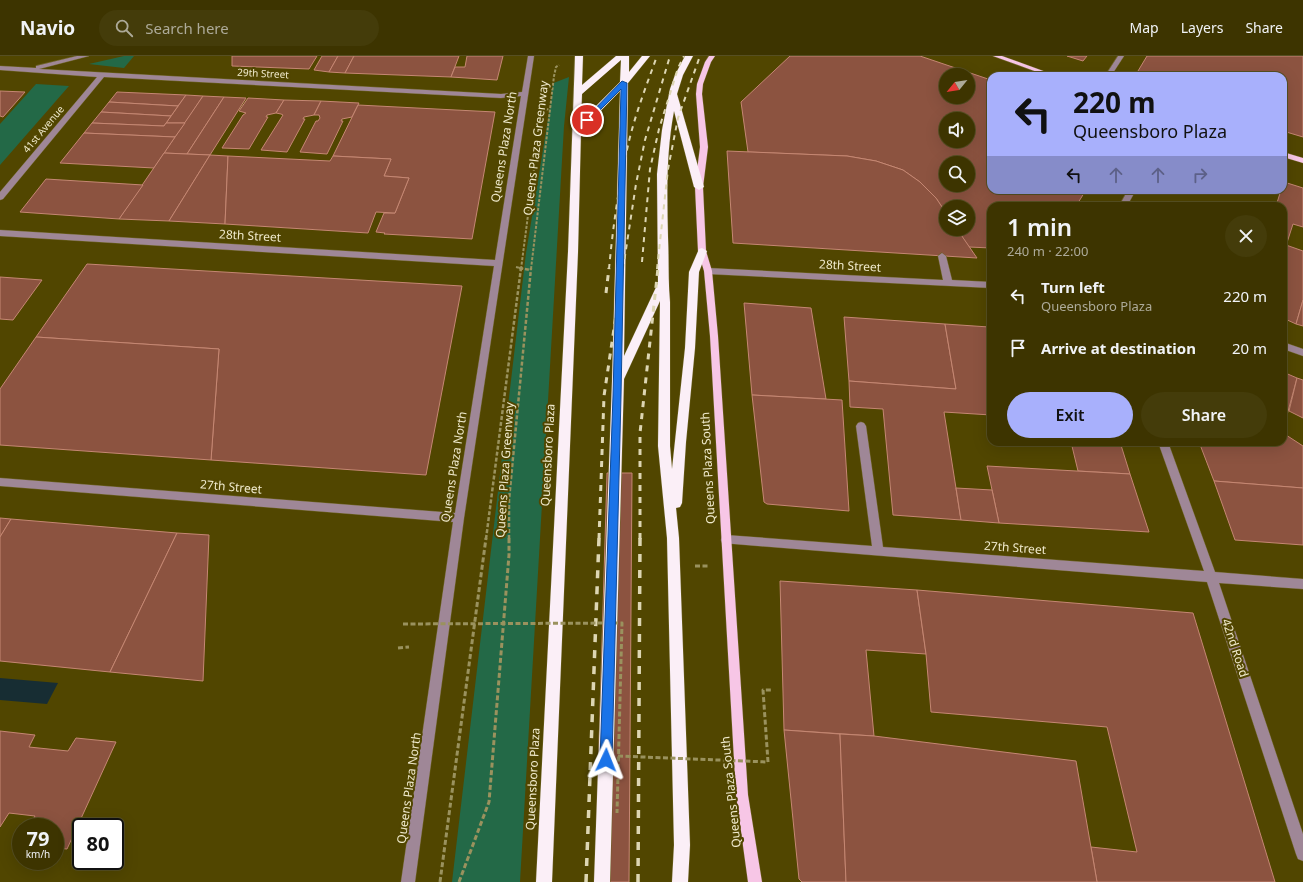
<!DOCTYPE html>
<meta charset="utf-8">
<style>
:root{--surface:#3d3400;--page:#443c0a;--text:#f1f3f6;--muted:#adaa99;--line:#564f22;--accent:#a8b0fc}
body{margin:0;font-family:"Noto Sans",sans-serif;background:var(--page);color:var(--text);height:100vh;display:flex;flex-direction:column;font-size:15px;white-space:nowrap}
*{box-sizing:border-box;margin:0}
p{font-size:13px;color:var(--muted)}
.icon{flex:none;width:22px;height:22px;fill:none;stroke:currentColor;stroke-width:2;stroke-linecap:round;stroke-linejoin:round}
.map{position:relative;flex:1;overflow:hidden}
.panel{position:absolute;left:987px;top:146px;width:300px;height:244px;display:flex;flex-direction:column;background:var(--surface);border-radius:12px;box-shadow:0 4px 16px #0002,0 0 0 1px var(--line)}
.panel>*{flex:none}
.hud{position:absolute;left:987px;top:16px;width:300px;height:122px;border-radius:12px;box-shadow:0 4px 16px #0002,0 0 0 1px var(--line);background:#a8b0fc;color:#111;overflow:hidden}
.needle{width:26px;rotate:240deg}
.tools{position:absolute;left:939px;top:12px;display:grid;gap:8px}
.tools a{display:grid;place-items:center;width:36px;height:36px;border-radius:50%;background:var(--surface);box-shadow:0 4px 16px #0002,0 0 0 1px var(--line);font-size:20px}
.speed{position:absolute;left:12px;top:762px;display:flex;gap:8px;font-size:20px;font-weight:700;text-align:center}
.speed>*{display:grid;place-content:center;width:52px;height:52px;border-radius:50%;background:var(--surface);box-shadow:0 4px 16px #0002,0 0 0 1px var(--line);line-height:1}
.speed small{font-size:10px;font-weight:400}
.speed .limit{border:2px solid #111;border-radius:6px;background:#fff;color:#111}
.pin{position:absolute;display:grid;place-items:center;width:34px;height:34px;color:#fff;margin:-17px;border:2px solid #fff;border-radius:50%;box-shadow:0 1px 4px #0007}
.me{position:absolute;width:44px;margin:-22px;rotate:2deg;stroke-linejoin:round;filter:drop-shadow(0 0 3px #0008)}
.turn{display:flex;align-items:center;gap:14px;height:84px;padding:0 20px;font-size:18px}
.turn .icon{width:52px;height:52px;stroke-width:2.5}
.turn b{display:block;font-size:28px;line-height:34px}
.lanes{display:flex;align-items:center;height:38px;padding:0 20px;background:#0003;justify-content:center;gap:20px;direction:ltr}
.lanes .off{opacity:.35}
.round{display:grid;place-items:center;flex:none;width:42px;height:42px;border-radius:21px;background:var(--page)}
.overview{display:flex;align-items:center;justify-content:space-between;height:68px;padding:0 20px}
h1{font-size:24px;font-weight:600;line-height:30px}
.primary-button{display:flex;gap:8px;margin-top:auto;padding:8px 20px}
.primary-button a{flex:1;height:46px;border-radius:24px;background:var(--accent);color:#111;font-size:16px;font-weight:600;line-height:46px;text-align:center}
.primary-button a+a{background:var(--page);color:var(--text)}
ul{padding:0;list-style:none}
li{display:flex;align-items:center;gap:12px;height:52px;padding:0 20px}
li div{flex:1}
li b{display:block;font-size:15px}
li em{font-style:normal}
header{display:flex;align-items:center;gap:24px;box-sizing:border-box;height:56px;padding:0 20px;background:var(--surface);border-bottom:1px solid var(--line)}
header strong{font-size:19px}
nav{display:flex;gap:22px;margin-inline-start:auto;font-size:14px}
.search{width:280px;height:36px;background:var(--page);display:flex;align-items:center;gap:10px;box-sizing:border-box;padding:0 14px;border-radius:22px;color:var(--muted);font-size:15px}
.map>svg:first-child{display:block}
.green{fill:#236947}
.water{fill:#172d33}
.building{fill:#8c5340;stroke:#c58773;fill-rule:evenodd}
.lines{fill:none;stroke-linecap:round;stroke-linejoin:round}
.minor-casing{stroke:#6e6425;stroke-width:1}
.major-casing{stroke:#6e6425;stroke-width:1}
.highway-casing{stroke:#6e6425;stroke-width:1}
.path-far2{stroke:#9a925e;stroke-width:2;stroke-dasharray:3 1.5;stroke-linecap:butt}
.path-far1{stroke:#9a925e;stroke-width:2.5;stroke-dasharray:4 2;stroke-linecap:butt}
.path{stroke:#9a925e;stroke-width:3;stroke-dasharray:5 2.5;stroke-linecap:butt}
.minor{fill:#9f8797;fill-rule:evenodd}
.major{fill:#f7c6e6;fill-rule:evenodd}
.highway{fill:#fbeff7;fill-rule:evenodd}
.rail-far2{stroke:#ddd6b3;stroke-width:2;stroke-dasharray:5 5;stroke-linecap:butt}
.rail-far1{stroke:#ddd6b3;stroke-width:3;stroke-dasharray:6 6;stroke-linecap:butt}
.rail{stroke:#ddd6b3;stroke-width:3.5;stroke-dasharray:8 8;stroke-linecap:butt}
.path-bridge{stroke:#9a925e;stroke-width:3;stroke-dasharray:5 2.5;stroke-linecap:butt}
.route{fill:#1a73e8;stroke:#114b97}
.labels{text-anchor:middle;stroke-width:4;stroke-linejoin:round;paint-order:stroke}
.far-street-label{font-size:10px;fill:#f0eacc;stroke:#514600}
.street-label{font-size:12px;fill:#f0eacc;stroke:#514600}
</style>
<header>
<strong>Navio</strong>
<div class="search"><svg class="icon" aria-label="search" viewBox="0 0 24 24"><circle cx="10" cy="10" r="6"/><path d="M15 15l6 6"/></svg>Search here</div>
<nav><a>Map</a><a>Layers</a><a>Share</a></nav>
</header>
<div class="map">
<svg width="1303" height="826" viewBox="0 0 1303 826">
<rect width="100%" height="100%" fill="#514600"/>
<g class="green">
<path d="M124,0H134L124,12L89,8Z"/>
<path d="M569,21L564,70L520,826H452L526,197L552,39L551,28Z"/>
<path d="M36,28L69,30L0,109V68Z"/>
</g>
<path class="water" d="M0,622L58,627L47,648L0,644Z"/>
<g class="building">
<path d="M232,0H317L309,13L232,10Z"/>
<path d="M322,0H338L329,16L314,14Z"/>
<path d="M338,0H354L345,17L329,16Z"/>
<path d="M354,0H459L451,21L345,17Z"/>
<path d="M467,0H503L497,24L451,21L455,11H465Z"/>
<path d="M790,0H920L991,24V134H1086L1076,150H991V192L969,191L957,173H968V151H946V157L936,142L920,126L903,114L876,105L847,100L748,96L741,46ZM946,19H968V41H946ZM946,63H968V85H946ZM946,107H968V129H946Z"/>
<path d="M1067,0H1087L1083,5Z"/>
<path d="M1147,0H1303V81L1283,75V20H1135Z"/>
<path d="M0,35L25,36L3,61L0,60Z"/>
<path d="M117,36L186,39L178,50L109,46Z"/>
<path d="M186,39L203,40L185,67H166Z"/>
<path d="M203,40L224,41L187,98L164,97Z"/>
<path d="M224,41L246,42L210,99L187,98Z"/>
<path d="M248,42L284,44L276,57L267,59L266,61H268L249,93L222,92L243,59L246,57L239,55Z"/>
<path d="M284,44L321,45L314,59L304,61L303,63H305L287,96L261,94L283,59L281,58L276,57Z"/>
<path d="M321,45L359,47L352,61L342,63L341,65H343L327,98L300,96L316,65H318L320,62L319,59H314Z"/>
<path d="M109,46L178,50L171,60L101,56Z"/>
<path d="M358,49L495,56L472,183L384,178L385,177L376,176L384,157H395L409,122L384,120L391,103L333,100Z"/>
<path d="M101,56L171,60L164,70L92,67Z"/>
<path d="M92,67L164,70L166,67H185L175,81L84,77Z"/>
<path d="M84,77L175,81L154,112L60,107Z"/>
<path d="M727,95L847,100L876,105L903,114L920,126L936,142L946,157V173H957L977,202L733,187Z"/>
<path d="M164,97L210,99L169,165L119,163Z"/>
<path d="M210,99L228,100L225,168L169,165Z"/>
<path d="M228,100L330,105L333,100L391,103L384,120L409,122L395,157L376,156L368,177L225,168Z"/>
<path d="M46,123L143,129L119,163L20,156Z"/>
<path d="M1284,126L1303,132V171L1293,168L1283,199V150H1276L1281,134H1283Z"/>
<path d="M1286,189L1303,195V244L1296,268L1283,262V199Z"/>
<path d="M87,208L462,230L426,419L211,404L219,293L36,281Z"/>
<path d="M0,221L42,224L13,264L0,263Z"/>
<path d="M1303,244V270L1296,268Z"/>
<path d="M744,247L811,252L826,343L752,339Z"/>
<path d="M844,261L945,268L956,333L849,325Z"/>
<path d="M945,268L989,271L991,281V359L944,356L961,464L893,459L883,353L850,351L849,325L956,333Z"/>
<path d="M36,281L219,293L211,404L0,389V333Z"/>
<path d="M1283,316L1297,322L1283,374Z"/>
<path d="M1297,322L1303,324V362L1289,355Z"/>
<path d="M752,339L842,344L849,455L767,448L764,446Z"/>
<path d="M1283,377L1303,390V432L1214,425L1199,386H1283Z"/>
<path d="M1071,386H1120L1130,418L1078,415Z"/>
<path d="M987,410L1130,418L1149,476L999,467Z"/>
<path d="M607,417H632L629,826H595Z"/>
<path d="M1214,425L1303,432V489L1235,484Z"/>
<path d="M956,432L992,434L999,467L961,464Z"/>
<path d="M0,462L11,463L0,481Z"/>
<path d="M11,463L177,477L110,616L0,605V481Z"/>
<path d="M177,477L209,479L203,625L110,616Z"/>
<path d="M780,525L917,534L926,598L866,594L874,680L784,674Z"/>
<path d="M917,534L1193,557L1275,826H1097L1091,791L1137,796L1107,671L931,656L926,598Z"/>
<path d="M784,674L840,678L846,826H802L799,823Z"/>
<path d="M0,675L35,679L29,691L68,695L76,682L116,686L67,793L55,792V771H29L35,760L9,757L0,771Z"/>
<path d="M840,678L874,680L1076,705L1097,826H846Z"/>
</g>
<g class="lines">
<g class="minor-casing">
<g id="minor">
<path d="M77,0H89L39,13L501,38L522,36L528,0H534L464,462L415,826H401L453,466L0,430V422L455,457L494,210L0,180V174L495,204L521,40L501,42L104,21L3,143L0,144V136L97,21L0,14V10L36,12V10Z"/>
<path d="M1118,0H1124L1111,20H1105Z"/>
<path d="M1128,134H1136L1127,150H1119Z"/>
<path d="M942,197L946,200L952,224L991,226V232L708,218L704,215L708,212L943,224L938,200Z"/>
<path d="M1283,286L1303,293V300L1283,293Z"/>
<path d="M861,366L864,367L866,370L883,491L1204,515L1158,386H1168L1215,516L1303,523V533L1219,527L1303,778V805L1298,803L1296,798L1207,526L722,487L721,484L722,481L726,479L872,490L856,370L858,367Z"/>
</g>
</g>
<g class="major-casing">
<g id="major">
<path d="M709,0H715L711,6L703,28L702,38L708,91L703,131L706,195L712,215L718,280L748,739L762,826H748L736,739L710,280L704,215L698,195L695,131L700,91L696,38L697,28L705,6Z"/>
<path d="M993,0H1002L1057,20H1048Z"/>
<path d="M1283,96L1303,102V107L1283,101Z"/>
</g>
</g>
<g class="highway-casing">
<path id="highway" d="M575,0H583L582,29L616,0H629V16L642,0H650L628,27L624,300L658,227L657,118L662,74L670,33L675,19L685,0H693L683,19L677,38L704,131L699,134L694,131L674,55C666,97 667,139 668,181C669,203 668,225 670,246V390L672,413L685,292L689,216L699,193L702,192L707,195L699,216L695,292L686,386L682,447L680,451L676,452L679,482L690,789L688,826H672L674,789L667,482L658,390L660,245L624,323L610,826H594L612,325L620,35L581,75L578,196L552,826H536L568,196ZM621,4L620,26L581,65L582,38Z"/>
</g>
<g class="path-far2">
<path d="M541,54L550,53"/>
<path d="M516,211L524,213"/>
<path d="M521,213L534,113"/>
<path d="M531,213L554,20L556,11L559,9"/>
</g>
<g class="path-far1">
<path d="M519,212L531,214"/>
<path d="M486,483L521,212"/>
<path d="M509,483V444L531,212"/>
</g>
<g class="path">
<path d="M695,510H708"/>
<path d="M398,592L409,591"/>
<path d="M768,706L763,634H772"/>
<path d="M440,826L486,482"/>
<path d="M459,826L489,746L509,499V482"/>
</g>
<use href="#minor" class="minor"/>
<use href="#major" class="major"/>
<use href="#highway" class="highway"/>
<g class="rail-far2">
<path d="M642,206L650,113L659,73L678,12L684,0"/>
<path d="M609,213C613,170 619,127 629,85C636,56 647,28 657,0"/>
<path d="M623,213L636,128L645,84L670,0"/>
<path d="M657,213L668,113L678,62L700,0"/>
</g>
<g class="rail-far1">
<path d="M606,237L609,212"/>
<path d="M599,483L604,340L623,212"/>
<path d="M640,483V377L658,212"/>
</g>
<g class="rail">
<path d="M586,826L599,482"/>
<path d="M638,826L640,482"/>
</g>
<g class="path-bridge">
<path d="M403,568L622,567L617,757"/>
<path d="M618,700L768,706"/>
</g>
</g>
<path class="route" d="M622,25L627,27L621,340L612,704L610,708L606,709L602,708L600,704L613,340L621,33L589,65L584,64Z"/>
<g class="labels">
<g class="far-street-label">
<text transform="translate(263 17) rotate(3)" y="4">29th Street</text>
<text transform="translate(43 73) rotate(-50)" y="4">41st Avenue</text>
</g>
<g class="street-label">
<text transform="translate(504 91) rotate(-81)" y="4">Queens Plaza North</text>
<text transform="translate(536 92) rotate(-83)" y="4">Queens Plaza Greenway</text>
<text transform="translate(250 180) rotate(3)" y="4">28th Street</text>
<text transform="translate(850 210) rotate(3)" y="4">28th Street</text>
<text transform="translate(548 399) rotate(-87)" y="4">Queensboro Plaza</text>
<text transform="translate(454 411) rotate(-81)" y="4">Queens Plaza North</text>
<text transform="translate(708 412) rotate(-93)" y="4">Queens Plaza South</text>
<text transform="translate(505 414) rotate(-86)" y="4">Queens Plaza Greenway</text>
<text transform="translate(231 431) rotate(5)" y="4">27th Street</text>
<text transform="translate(1015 492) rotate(4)" y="4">27th Street</text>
<text transform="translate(1235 592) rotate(72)" y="4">42nd Road</text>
<text transform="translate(533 723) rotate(-87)" y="4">Queensboro Plaza</text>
<text transform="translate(409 732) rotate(-82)" y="4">Queens Plaza North</text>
<text transform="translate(731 736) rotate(-96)" y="4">Queens Plaza South</text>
</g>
</g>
</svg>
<div class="tools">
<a><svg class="needle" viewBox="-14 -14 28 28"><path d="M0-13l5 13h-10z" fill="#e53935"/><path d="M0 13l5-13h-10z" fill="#adaa99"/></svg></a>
<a><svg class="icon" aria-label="sound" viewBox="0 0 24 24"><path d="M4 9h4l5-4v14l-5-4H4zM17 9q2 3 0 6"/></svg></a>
<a><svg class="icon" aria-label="search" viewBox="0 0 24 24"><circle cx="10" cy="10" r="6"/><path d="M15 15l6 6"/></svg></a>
<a><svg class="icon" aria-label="layers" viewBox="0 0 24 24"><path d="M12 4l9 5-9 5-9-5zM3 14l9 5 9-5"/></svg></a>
</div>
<div class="speed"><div>79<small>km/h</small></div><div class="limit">80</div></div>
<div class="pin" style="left:587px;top:64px;background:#d93025"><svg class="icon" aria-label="arrive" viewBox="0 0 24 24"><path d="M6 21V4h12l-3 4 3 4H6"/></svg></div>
<svg class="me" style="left:606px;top:704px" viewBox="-20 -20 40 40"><path d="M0-17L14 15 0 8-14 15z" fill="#1a73e8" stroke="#fff" stroke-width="4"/></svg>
<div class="hud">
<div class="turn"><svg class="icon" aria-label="left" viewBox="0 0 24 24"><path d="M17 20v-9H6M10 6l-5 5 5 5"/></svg><div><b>220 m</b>Queensboro Plaza</div></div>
<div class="lanes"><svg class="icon" aria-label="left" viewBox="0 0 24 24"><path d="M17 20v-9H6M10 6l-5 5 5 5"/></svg><svg class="icon off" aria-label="ahead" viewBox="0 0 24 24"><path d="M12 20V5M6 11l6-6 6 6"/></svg><svg class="icon off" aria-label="ahead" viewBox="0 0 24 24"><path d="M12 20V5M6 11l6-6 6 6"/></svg><svg class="icon off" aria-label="right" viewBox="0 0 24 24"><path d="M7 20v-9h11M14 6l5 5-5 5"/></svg></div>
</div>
<section class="panel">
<div class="overview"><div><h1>1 min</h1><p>240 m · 22:00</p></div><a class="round"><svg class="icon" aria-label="close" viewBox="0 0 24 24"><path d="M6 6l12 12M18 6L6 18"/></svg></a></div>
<ul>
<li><svg class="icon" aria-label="left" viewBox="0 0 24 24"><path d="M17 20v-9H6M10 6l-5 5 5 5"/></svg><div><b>Turn left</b><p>Queensboro Plaza</p></div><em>220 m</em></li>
<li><svg class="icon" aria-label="arrive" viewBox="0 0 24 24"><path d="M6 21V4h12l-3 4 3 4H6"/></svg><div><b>Arrive at destination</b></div><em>20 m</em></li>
</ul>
<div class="primary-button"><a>Exit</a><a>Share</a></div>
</section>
</div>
